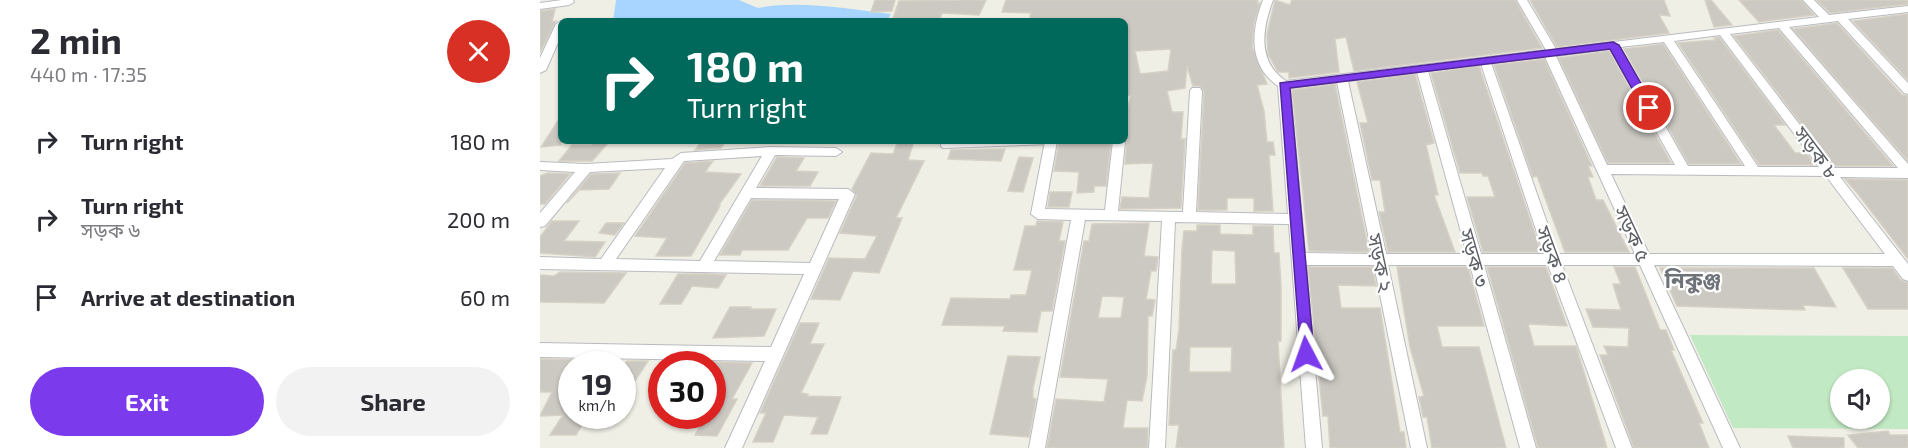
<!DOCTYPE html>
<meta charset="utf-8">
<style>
:root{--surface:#fff;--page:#f2f2f3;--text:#2b2b33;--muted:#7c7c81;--accent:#7c3aed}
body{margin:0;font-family:"Exo 2","Noto Sans Bengali",sans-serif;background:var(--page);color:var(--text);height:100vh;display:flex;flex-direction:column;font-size:22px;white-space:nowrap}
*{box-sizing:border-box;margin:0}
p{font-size:20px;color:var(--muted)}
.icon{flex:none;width:33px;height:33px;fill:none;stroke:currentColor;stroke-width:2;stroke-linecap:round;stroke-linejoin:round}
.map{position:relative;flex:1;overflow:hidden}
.side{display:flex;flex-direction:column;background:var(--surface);width:540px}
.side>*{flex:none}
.banner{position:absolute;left:18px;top:18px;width:570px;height:126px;border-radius:9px;box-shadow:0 2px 4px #0004;background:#00695c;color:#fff;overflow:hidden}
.buttons{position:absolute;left:1290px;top:369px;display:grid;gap:12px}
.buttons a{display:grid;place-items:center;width:60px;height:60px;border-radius:50%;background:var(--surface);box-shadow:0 2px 4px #0004;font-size:30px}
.speed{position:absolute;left:18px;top:351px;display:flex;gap:12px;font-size:30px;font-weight:700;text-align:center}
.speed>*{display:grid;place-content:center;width:78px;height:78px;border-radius:50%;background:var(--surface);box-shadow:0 2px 4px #0004;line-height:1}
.speed small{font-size:15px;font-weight:400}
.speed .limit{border:9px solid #d22;background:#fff;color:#111}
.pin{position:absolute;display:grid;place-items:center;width:51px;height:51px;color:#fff;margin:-26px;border:3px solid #fff;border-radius:50%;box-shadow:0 2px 6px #0007}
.me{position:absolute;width:66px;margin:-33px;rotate:356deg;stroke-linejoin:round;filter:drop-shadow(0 0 4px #0008)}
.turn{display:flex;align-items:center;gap:21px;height:126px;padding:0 30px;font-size:27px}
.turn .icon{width:78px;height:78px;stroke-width:2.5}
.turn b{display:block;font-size:42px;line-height:51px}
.round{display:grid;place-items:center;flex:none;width:63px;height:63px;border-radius:32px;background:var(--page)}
.summary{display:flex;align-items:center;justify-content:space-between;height:102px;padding:0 30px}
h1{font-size:36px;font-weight:700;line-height:45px}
.primary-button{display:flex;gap:12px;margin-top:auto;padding:12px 30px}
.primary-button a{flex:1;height:69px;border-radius:36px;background:var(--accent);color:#fff;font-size:24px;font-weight:700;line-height:69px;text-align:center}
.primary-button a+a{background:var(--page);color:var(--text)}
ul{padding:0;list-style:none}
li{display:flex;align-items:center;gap:18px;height:78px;padding:0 30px}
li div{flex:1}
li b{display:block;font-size:22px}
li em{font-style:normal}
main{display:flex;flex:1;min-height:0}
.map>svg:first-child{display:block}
.green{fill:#c1e9c3;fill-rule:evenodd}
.water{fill:#a7d5ff}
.building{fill:#ccc9c3;stroke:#d6d1c4;stroke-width:1.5;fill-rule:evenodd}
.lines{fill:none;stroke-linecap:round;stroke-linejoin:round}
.service-casing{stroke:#b8bbc0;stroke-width:8}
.minor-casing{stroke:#b8bbc0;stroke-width:2}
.service{stroke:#fff;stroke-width:6}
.minor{fill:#fff;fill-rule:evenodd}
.route{fill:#7c3aed;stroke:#51269a;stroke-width:1.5}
.labels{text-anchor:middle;stroke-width:4.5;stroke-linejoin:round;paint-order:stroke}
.street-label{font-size:20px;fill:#5d6167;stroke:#fff}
.quarter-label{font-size:22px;font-weight:bold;fill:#6e7379;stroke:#fff}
</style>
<main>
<section class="side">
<div class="summary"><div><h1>2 min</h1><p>440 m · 17:35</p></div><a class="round" style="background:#d93025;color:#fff"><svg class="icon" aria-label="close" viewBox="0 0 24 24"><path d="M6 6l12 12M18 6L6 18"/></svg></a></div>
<ul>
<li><svg class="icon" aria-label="right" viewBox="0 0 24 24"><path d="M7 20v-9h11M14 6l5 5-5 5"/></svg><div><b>Turn right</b></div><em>180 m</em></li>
<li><svg class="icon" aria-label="right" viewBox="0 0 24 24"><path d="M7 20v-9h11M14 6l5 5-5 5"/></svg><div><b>Turn right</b><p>সড়ক ৬</p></div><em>200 m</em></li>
<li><svg class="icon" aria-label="arrive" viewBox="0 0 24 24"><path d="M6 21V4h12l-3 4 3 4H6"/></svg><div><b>Arrive at destination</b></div><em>60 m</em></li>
</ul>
<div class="primary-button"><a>Exit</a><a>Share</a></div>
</section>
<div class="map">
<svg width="1368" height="448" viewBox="0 0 1368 448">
<rect width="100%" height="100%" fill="#f0efe6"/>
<path class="green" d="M1150,335L1368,336V429L1193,428ZM1300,380H1340V418H1300Z"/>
<path class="water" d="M76,0H199L218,8C258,0 309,9 351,14L347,21H73Z"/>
<g class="building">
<path d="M335,0H355L352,11L331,12Z"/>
<path d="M424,0H446L439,15L402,13L400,19L352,21L359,1Z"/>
<path d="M466,0H718L717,3H720L714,23L712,47L727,84L717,85L724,111L727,142H733L735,155H729L733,211H714V198H687V210H658L664,91L660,86H653L647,66L645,88L627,91L632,112H643L641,139H645L641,208L580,209L582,197L609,198L613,163L585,164L587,141L585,119L591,95L586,96L585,85V21H489L491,13L462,12ZM631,49L628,71L600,74L595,51Z"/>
<path d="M735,0L750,5L752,0H975L1002,48L814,71L806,37L795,39L799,72L749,78V72H738L728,54L727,34Z"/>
<path d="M990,0H1124L1130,16L1119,15L1129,33L1017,47Z"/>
<path d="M1165,0H1171L1192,25L1174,27Z"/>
<path d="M1199,0H1261L1274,15L1219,22Z"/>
<path d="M1277,0H1368V4L1290,13Z"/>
<path d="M15,9L12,22L16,21L0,53V11Z"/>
<path d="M1368,14V80L1313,21Z"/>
<path d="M1297,23L1362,95L1368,96V161L1253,29Z"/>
<path d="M1238,30L1353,166H1294L1194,36Z"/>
<path d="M1179,37L1245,125H1234L1255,153H1266L1275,165H1219L1138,43L1176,40L1174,38Z"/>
<path d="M1123,44L1201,164H1149L1084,49Z"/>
<path d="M1069,51L1131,163H1068L1019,58Z"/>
<path d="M1004,59L1052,166H1048L1053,177H1048L1056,200H1063L1089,252H1025L997,176L993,177L954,65Z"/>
<path d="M939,66L1001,252H943L927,197H955L948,176H943L942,173H920L891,73Z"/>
<path d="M875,74L894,143L886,145L898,195H894L915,252H848L839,212H845L840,180H832L820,123H828L817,82Z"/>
<path d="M795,84L829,252L769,251L752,90Z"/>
<path d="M21,116V145L1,147Z"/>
<path d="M162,141H186L181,148L155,150Z"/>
<path d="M358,141H374L368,160L384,161L356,218H362L339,273L313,271L300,300L271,299L289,258L325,259L337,236L300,233L317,195L312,189L331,153L353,154Z"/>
<path d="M519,141H571L566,186H554V192L537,193L539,172L514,171Z"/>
<path d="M54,142H69L52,161H19L32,145H51Z"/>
<path d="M465,149L461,161L408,159L411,150Z"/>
<path d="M237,157L264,158L256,171L278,172L270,186H220Z"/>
<path d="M479,157L493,158L483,192L468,191Z"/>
<path d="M173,161L165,172L201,174L178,206H180L151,256H116L127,238L95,236L145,163Z"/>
<path d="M8,173L30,174L5,204H0V176Z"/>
<path d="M80,173L69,189L39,190L27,203L51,174Z"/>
<path d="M1305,179L1368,180V259L1318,194Z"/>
<path d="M510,192H532L529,207H508Z"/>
<path d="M212,200L296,201L288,218H267L248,250H202L200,255H180Z"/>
<path d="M12,221H39L24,241L65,242L55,257L0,253V237Z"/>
<path d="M497,221L523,222L519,241H525L512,311H501L497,332L463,331L465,326L402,325L411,298L470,299L471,295H486L492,270H474L485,226H496Z"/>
<path d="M66,223H84L75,235L59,233Z"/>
<path d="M609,223L604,256L618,257L616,271H611L606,299L615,300L612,316H608L607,376L602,401L587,400L583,428H608L607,448H507L516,399L564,402L568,379L520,377L544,241H549L552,224ZM562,296L584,297L581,318H558Z"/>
<path d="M657,225H680V234L713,235V226H733L734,253H739L741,286V341H738L744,448H636L639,425H629L633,350H636L639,330L642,249L644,231H657ZM672,250L695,251L696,284H671ZM650,347H692L691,372H649Z"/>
<path d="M768,267H832L836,286L798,285L801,308H840L860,432H864L866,448H790L788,416H783Z"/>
<path d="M857,267H928L944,326H897L902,347H939L966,448H892L887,417H883L879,397L884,396L870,347Z"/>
<path d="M947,267H1006L1027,326L988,324L994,346H1036L1067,448H998Z"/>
<path d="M1074,267H1095L1120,330H1126L1134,350H1131L1163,423H1159L1169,448H1094L1060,355H1068L1064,346L1088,347L1089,328L1053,327L1046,309L1081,310L1073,284H1081Z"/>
<path d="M1120,268H1274L1296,307L1263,305L1265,310L1137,306Z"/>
<path d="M1303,268H1352L1361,280L1368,283V309H1328Z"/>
<path d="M20,272L86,273L64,303L0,302V275L14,276Z"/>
<path d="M138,274H169L186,275L178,288L152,286L141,304H120Z"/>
<path d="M190,307H211L210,309H236L224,336L173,338Z"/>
<path d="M260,323H279L270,344H284L261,393L268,394L267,396L301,397L287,434H271L278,417L244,415L233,442H213L226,413H220Z"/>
<path d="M468,356L500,357L493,388V398L496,399L489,437L450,434Z"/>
<path d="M0,359L54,360L51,364H32V416H48L36,435H10L23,415L0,416L12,392H0Z"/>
<path d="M87,361H108L82,401V367Z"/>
<path d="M172,362L212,363L192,399H197L177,436L155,435L166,416H172Z"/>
<path d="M1348,431L1350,435H1368V448H1318L1308,435Z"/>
<path d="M1248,436L1304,438V448H1253Z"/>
</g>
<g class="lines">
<g class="service-casing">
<path id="service" d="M404,145L511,141"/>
</g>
<g class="minor-casing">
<g id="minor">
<path d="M22,0H33L34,2L29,5L0,9V3Z"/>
<path d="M723,0H733C722,29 717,62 746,81L1006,50L977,0H987L1016,49L1279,17L1263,0H1274L1289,15L1368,6V12L1308,19L1368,83V94L1364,93L1298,21L1249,27L1368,164V178L1300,177L1368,264V281L1363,279L1353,266L1114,265L1200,448H1183L1100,265H1022L1092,448H1076L1008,265H944L996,448H980L930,265H848L887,448H871L834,265H766L782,448H766L749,224L635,222L625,448H609L622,221L545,220L505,448H489L531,220L498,219L491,214L505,141H517L505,209L565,210L573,141H585L578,211L643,212L650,91L652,88H660L662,91L656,212L748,214L738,86C708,65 711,31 723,0ZM1239,28L1358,168H1293L1190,34ZM1180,35L1279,167H1218L1134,41ZM1124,42L1205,166H1148L1080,47ZM1070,49L1135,165H1067L1016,56ZM1005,57L1095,254H1018L951,63ZM941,64L1004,254H941L888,71ZM877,72L927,254H846L808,81ZM797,82L832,254L765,253L750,88ZM1071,174L1286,176L1345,254H1109Z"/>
<path d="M21,21V36L6,70L0,73V58L16,24Z"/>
<path d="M231,147L296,148L302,152L296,156L235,155L216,188L308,189L315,194L202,448H185L225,361L0,357V343L231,347L264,274L0,269V257L61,259L125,168L50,172L5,226L0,227V213L35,172L0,170V162L46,164L132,159L141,153ZM222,156L160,261L76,259L144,161ZM211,198L299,199L270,263L174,261Z"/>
</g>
</g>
<use href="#service" class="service"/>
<use href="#minor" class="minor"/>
</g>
<path class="route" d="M1073,42L1079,45L1115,108L1113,110H1104L1070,49L750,88L774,354L772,359H761L740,83Z"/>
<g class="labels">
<g class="street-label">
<text transform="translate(1276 153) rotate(53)" y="7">সড়ক ৮</text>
<text transform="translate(1092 234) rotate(65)" y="7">সড়ক ৫</text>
<text transform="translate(1012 255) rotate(70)" y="7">সড়ক ৪</text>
<text transform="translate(934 258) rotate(74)" y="7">সড়ক ৩</text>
<text transform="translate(840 263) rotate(78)" y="7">সড়ক ২</text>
</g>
<g class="quarter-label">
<text x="1153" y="288">নিকুঞ্জ</text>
</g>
</g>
</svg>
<div class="buttons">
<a><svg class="icon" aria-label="sound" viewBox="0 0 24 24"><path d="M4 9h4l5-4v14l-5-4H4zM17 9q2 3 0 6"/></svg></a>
</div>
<div class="speed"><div>19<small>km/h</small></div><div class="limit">30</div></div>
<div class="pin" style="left:1109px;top:108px;background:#d93025"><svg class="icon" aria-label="arrive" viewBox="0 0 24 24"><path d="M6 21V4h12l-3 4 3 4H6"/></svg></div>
<svg class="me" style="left:766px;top:354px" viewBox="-20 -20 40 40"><path d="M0-17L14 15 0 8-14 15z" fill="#7c3aed" stroke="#fff" stroke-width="4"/></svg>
<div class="banner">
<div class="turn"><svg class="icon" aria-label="right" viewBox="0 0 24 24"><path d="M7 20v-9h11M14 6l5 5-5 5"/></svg><div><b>180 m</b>Turn right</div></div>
</div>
</div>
</main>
